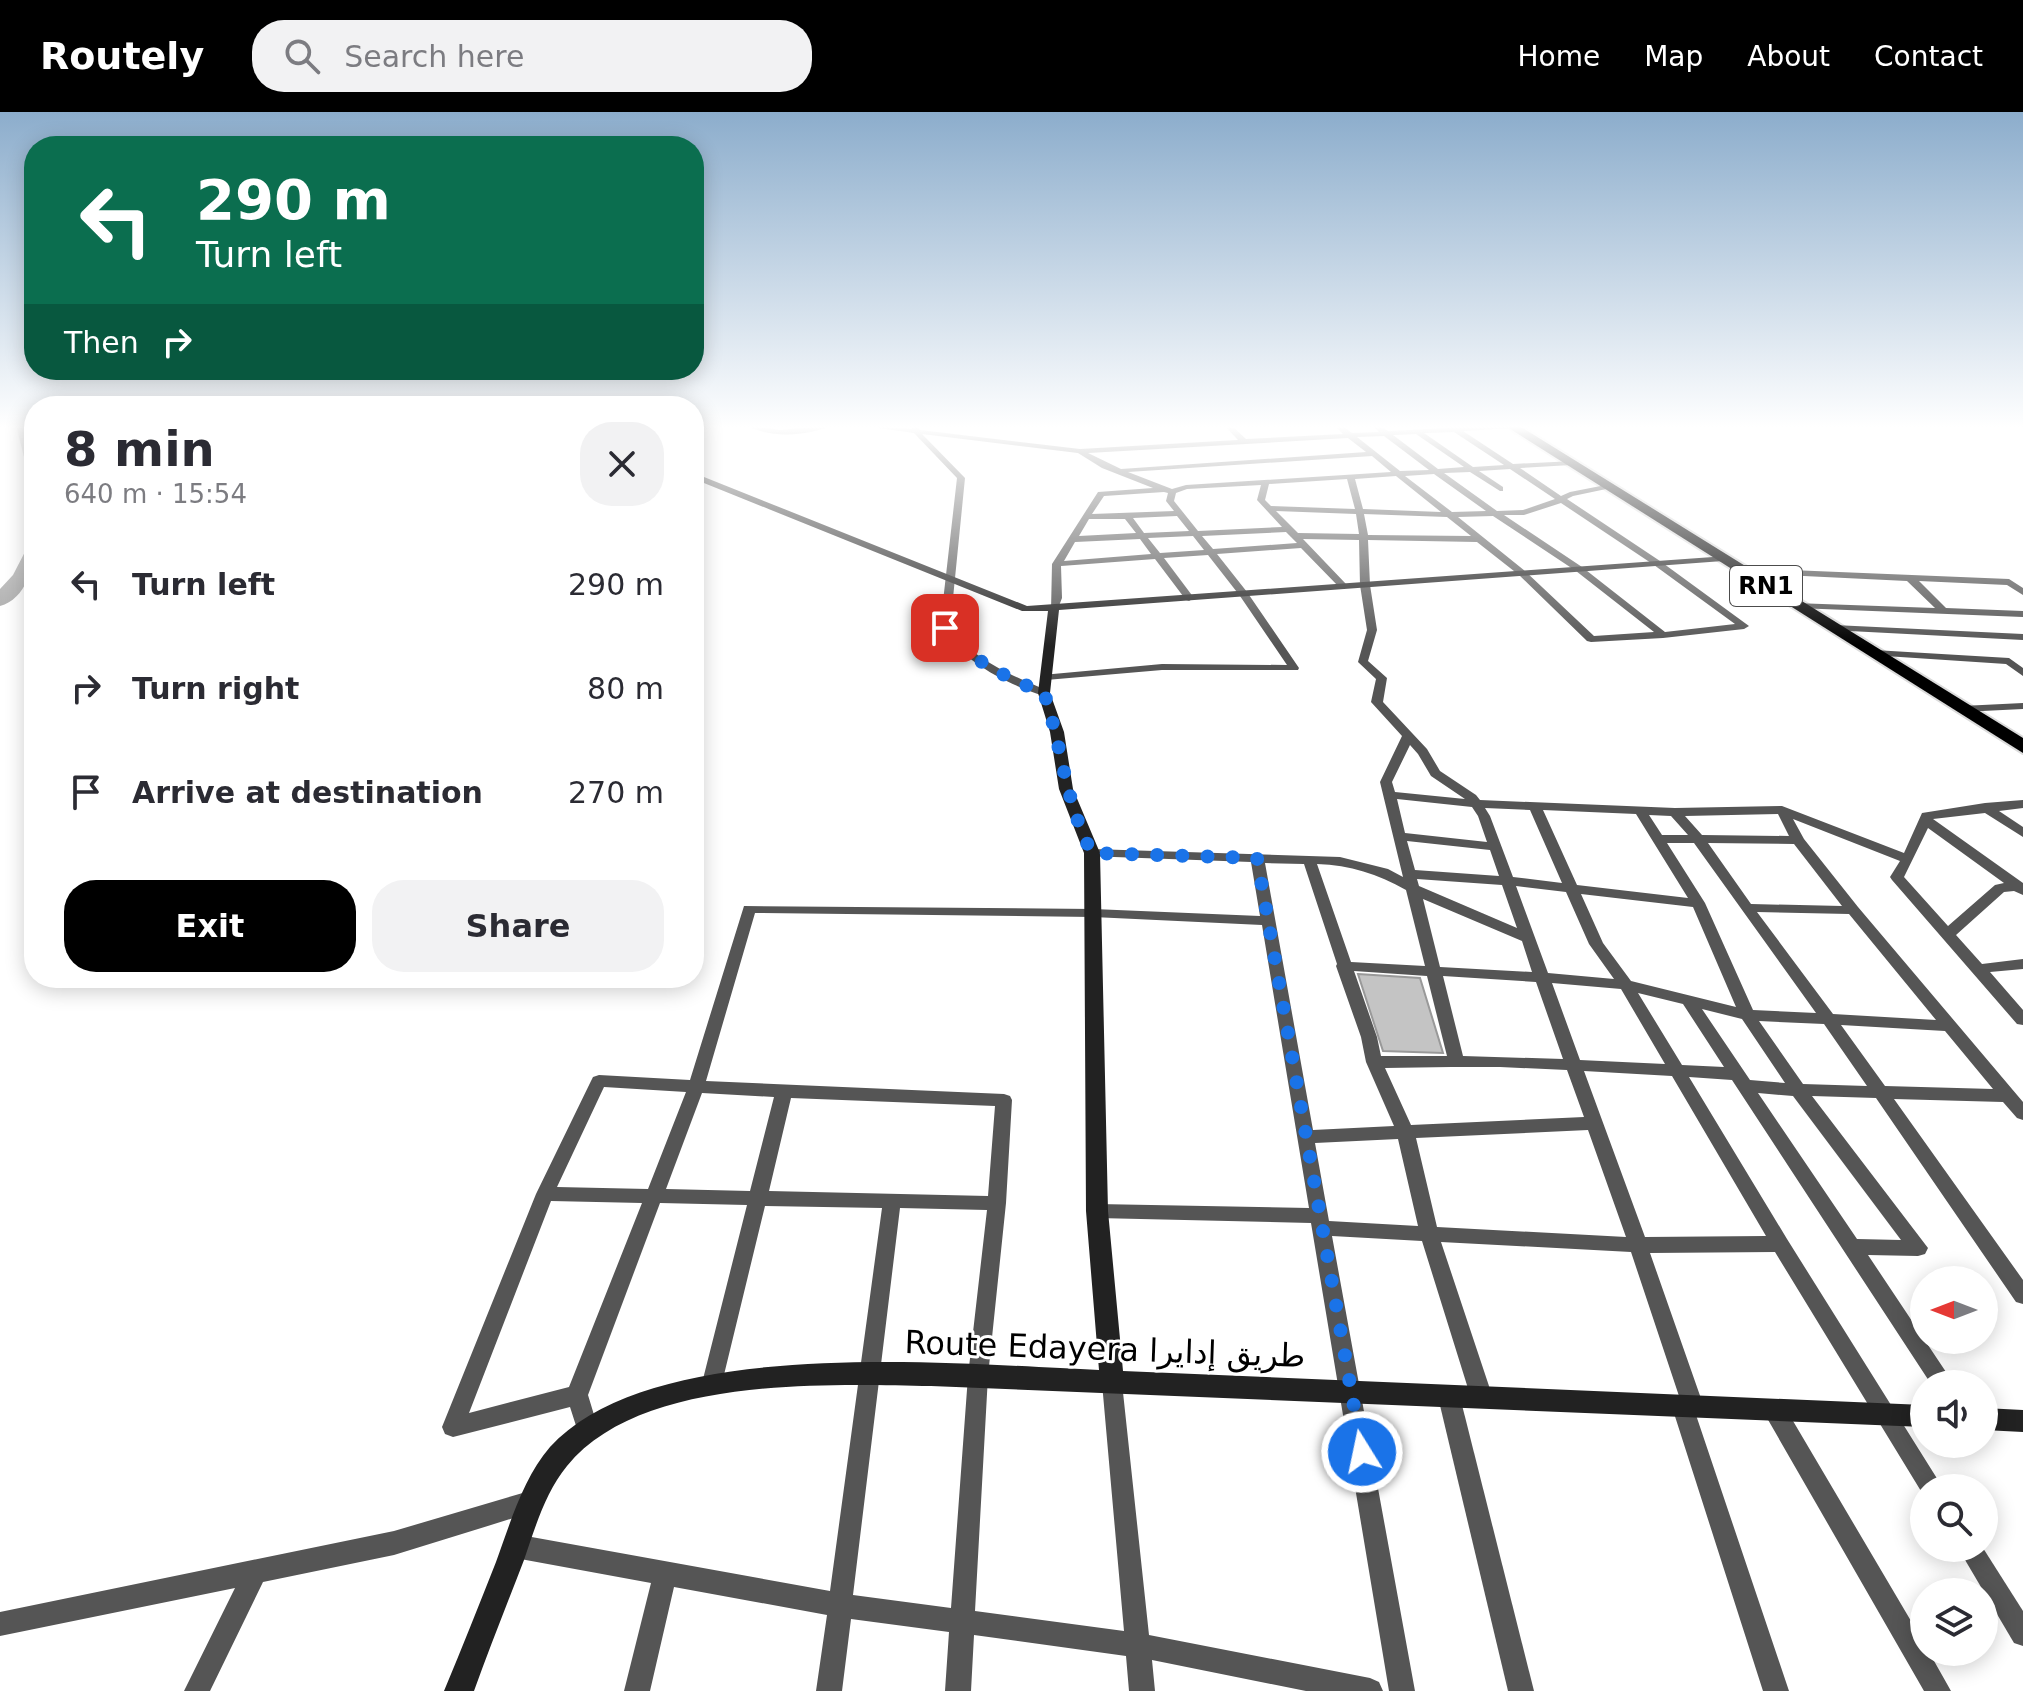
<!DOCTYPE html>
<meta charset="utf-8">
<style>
:root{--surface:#fff;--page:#f2f2f3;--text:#2b2b33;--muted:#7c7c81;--accent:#000}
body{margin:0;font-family:"DejaVu Sans","Noto Sans Arabic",sans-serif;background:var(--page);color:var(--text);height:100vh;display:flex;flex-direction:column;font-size:30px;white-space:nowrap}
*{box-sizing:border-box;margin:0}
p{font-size:26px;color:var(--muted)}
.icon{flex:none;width:44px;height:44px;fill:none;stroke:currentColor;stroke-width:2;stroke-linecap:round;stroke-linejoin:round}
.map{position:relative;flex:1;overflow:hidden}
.sheet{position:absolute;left:24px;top:284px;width:680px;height:592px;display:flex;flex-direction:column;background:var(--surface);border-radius:32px;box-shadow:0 4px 20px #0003}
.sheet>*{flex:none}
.banner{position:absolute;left:24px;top:24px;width:680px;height:244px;border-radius:32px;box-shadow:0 4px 20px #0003;background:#0b6e4f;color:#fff;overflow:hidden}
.needle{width:52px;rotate:270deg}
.buttons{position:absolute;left:1910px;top:1154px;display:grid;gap:16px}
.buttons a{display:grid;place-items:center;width:88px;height:88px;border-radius:50%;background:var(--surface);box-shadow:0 4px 20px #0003;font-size:40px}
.pin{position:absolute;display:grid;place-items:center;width:68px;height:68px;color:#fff;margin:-34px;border-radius:16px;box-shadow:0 4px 12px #0006}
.me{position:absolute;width:88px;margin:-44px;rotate:350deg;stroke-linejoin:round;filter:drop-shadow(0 0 6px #0008)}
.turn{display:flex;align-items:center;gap:28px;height:168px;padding:0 40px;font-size:36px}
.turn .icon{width:104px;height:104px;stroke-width:2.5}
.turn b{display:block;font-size:56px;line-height:68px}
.then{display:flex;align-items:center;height:76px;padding:0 40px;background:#0003;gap:16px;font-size:30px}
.round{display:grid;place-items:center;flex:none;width:84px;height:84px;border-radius:32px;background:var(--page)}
.overview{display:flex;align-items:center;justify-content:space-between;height:136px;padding:0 40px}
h1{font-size:48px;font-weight:700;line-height:60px}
.cta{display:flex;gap:16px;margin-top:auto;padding:16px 40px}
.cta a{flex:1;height:92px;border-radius:32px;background:var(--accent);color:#fff;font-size:32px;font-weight:700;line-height:92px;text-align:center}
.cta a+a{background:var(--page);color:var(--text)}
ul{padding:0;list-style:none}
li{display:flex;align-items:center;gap:24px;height:104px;padding:0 40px}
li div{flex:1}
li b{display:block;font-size:30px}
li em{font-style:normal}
header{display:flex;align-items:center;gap:48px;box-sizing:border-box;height:112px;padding:0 40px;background:var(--accent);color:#fff}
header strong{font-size:38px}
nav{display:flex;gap:44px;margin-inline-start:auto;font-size:28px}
.search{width:560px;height:72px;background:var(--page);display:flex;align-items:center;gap:20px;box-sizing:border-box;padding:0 28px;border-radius:32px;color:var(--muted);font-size:30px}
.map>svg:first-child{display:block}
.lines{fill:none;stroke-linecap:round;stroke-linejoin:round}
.river{fill:#a3a3a3;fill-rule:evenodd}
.building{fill:#c4c4c4;stroke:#999;stroke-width:2}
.highway-casing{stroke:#dbdbdb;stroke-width:4}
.street{fill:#555;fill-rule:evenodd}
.secondary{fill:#222;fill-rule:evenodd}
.highway{fill:#000;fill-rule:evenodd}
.route{stroke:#1a73e8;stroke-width:14;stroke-dasharray:0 25.2}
.labels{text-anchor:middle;stroke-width:6;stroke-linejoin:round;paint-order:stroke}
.shield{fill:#fff;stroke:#4c4c4c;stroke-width:2}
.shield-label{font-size:24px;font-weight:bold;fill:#000}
.near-street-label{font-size:32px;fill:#000;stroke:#fff}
</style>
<header>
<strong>Routely</strong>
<div class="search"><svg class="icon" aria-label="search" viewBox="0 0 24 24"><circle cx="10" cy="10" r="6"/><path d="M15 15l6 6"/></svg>Search here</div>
<nav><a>Home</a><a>Map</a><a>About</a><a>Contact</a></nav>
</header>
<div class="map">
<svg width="2023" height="1579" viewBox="0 0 2023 1579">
<rect width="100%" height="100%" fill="#fff"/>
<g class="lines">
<g class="river">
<path d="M16,313H30L34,327V358L26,353Z"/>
<path d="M34,433C34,455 26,487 0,494V477L13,463L28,434Z"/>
</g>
</g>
<path class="building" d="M1358,862L1420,866L1443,941L1383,939Z"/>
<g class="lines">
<g class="highway-casing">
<path id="highway" d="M1504,313H1518L2023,626V641Z"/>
</g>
<g class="street">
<path d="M694,313H735L731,315L694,317Z"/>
<path d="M746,313L780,318L833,313C807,324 771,327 746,313Z"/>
<path d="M858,313L912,317L911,313H917L920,318L1080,337L1238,328L1224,313H1231L1246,327L1343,322L1334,313H1341L1352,321L1379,320L1372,313H1379L1388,319L1448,316L1446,313L1457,315L1516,313L1513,316L1463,319L1513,352L1574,349L1575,351L1571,353L1520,356L1561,384L1570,380L1611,372V376L1573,384L1567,387L1660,449L1749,514L1744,517L1663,526L1591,530L1587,529L1519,463L1477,430L1368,428L1370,473L1377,518L1368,549L1387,566L1383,590L1427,637L1440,659L1476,683L1480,688L1675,696L1782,694L1904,741L1922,701L1985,691L2023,688V696L1999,699L2023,715V725L1985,701L1933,707L2023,771V783L2014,779L2004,780L1956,823L1982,852L2023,847V857L1990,860L2023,898V913L2017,912L1892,768L1890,765L1900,749L1793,707L1804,727L1858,795L2023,990V1008L2017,1006L2003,990L1894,987L2023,1168V1192L2016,1190L1876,986L1812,984L1928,1136L1925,1142L1918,1144L1868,1143L1954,1272H1931L1732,968L1689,965L1787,1127L1943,1376H1924V1384L1775,1140L1650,1141L1704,1295L1701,1302L1696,1303L1789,1579H1763L1672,1295L1675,1288L1680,1287L1631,1140L1441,1130L1493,1286L1489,1293L1482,1296L1475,1293L1471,1286L1422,1129L1332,1124L1415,1579H1389L1311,1111L1097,1106L1090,1104L1088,1099L1090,1094L1097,1092L1309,1096L1262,813L1093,805L755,801L706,969L1004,982L1010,984L1012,988L1006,1091L988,1264L975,1499L1124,1519L1102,1271L1105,1264L1112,1262L1119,1264L1122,1271L1149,1523L1370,1566L1379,1570L1383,1579H1306L1152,1548L1155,1579H1129L1126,1544L974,1523L971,1579H945L949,1520L851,1507L842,1579H816L827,1503L674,1475L650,1579H624L651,1471L515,1446L507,1442L503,1434L507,1426L515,1422L830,1479L882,1096L765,1094L722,1271L719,1278L712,1280L705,1278L702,1271L747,1093L660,1091L588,1283L598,1316L595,1323L587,1326L579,1323L570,1295L453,1325L445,1322L442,1315L536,1082L591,969L593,965L599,963L690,968L744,794L1093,797L1260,804L1251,750L1087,744L1085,741L1092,737L1340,745L1388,757L1403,765L1380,670L1402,624L1371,590L1376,567L1358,550L1367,518L1360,473L1359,428L1303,427L1346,472V476H1340L1301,436L1217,442L1247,480L1299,556L1298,558H1162L1046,568L1042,567V563L1162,552L1287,553L1240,484L1208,443L1164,446L1194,486L1189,489L1186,488L1155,447L1061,454L1062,486L1057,499H1051L1052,452L1098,380L1153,376L1102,356L1078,341L922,322L965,366L950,516C972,547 1013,564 1048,579L1049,581L1044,584C1006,572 963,549 940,516L957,366L914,321ZM1454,320L1504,353L1473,355L1424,321ZM1416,322L1464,355L1438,357L1393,323ZM1384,324L1429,358L1400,359L1357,325ZM1348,326L1366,340L1121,357L1088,341ZM1372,344L1391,360L1186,373L1172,377L1128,360ZM1510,357L1555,387L1523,398L1497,399L1444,361L1470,360L1500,379H1503V375L1479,359ZM1434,362L1486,399L1452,400L1405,364ZM1396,364L1441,400L1363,397L1355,367ZM1347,367L1355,397L1271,394L1265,388L1269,372ZM1261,373L1257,388L1282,415L1198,419L1174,389L1176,381L1187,377ZM1164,380L1168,381L1166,389L1174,399L1092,402L1104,384ZM1561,391L1654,453L1735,512L1665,520L1582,455L1504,403H1524ZM1276,399L1356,402L1359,422L1298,421ZM1364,402L1447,405L1471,424L1368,423ZM1177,404L1189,419L1144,421L1133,406ZM1493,404L1576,459L1654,520L1594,524L1525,459L1458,405ZM1089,407H1125L1136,421L1079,424ZM1286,420L1297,431L1213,437L1202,424ZM1193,424L1204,438L1160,441L1148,426ZM1140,427L1151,442L1064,449L1075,430ZM1410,633L1418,642L1431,664L1465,687L1395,680L1392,670ZM1397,687L1472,695L1478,704L1487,730L1405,721ZM1485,696L1530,698L1562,771L1513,765L1490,704ZM1543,698L1636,702L1688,786L1577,773ZM1778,702L1789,724L1702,723L1685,704ZM1649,703L1671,704L1688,723H1662ZM1928,716L2004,771L1995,773L1948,814L1904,765ZM1407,729L1490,738L1499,764L1415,758ZM1667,731H1694L1816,901L1753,898L1705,791ZM1708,731L1794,732L1842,794L1751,792ZM1265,751L1304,752L1337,852L1336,854L1361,925L1366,950L1394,1014L1313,1018ZM1317,752C1351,753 1377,762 1406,778L1425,854L1351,850ZM1417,767L1502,773L1517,816L1419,774ZM1516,774L1566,780L1589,832L1614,867L1548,861ZM1581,782L1693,795L1736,895L1631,869L1603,831ZM1423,787L1522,829L1532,860L1440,855ZM1757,800L1849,802L1936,908L1833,902ZM1354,859L1427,864L1447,944H1381L1377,925ZM1443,864L1536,870L1563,947L1463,944ZM1552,871L1621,877L1665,952L1580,948ZM1638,881L1683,892L1724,955L1682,953ZM1702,897L1742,907L1785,971L1750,968ZM1759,909L1824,912L1867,974L1803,972ZM1841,913L1945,919L1993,977L1885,974ZM1451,955H1500L1567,958L1584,1005L1411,1013L1385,956ZM1584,959L1672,964L1766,1124L1645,1125ZM604,975L686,980L648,1077L557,1075ZM702,981L774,985L750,1079L666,1077ZM1758,981L1793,984L1901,1128L1857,1127ZM791,986L995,994L988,1084L769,1079ZM1588,1018L1626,1125L1437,1115L1416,1026ZM1398,1027L1418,1114L1329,1109L1315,1031ZM551,1089L642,1091L569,1275L469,1301ZM900,1096L987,1098L968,1264L951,1496L853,1483Z"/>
<path d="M1742,456L2009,467L2023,476V483L2007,473L1919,469L1946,496L2023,499V505L1797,496L1792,493L1794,491L1935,496L1907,469L1739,461V457Z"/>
<path d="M1834,513L2023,522V528L1830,518V514Z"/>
<path d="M1874,538L2009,546L2023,556V564L2006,552L1870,543L1869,541Z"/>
<path d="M2023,591V597L1962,600L1956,597L1962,594Z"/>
<path d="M1449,1275L1456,1278L1460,1285L1534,1579H1508L1438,1285L1442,1278Z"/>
<path d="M1775,1289L1783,1292L1924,1531V1540H1929L1951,1579H1924L1767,1306L1764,1299L1767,1292Z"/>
<path d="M533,1378L541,1381L544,1389L541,1397L533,1400L394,1443L263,1470L210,1579H184L235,1476L0,1524V1500L394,1419Z"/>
<path d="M1958,1436H1983L2023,1499V1534L2014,1531Z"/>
</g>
<g class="secondary">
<path d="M694,361L1027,494L1727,444V448L1723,449L1059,498L1050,581L1064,620L1073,677L1100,741L1108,1099L1123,1259L1924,1293V1315L931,1274C825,1272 640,1264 567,1354C545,1381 535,1416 524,1448C507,1492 490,1535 474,1579H444C462,1536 479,1493 496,1450C510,1412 523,1366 550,1335C653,1222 956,1252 1099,1258L1086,1099L1084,741L1059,677L1050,620L1038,581L1048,499H1022L694,367Z"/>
<path d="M1984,1296L2023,1298V1320L1984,1318Z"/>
</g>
<use href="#highway" class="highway"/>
</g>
<linearGradient id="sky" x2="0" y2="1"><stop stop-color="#8cadcc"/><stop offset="0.59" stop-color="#fff"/><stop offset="1" stop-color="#fff" stop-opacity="0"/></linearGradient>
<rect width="2023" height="534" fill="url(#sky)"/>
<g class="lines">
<path class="route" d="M945,516C959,543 1016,570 1044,581C1062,634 1065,691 1092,741L1257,746L1362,1340"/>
</g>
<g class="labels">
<rect class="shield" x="1730" y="454" width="72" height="40" rx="6"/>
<g class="shield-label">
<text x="1766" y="482">RN1</text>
</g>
<g class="near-street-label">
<text transform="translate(1105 1237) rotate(2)" y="11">Route Edayera طريق إدايرا</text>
</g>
</g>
</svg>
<div class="buttons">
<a><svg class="needle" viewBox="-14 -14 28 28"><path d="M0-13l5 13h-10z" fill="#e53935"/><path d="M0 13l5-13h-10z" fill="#7c7c81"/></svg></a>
<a><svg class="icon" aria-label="sound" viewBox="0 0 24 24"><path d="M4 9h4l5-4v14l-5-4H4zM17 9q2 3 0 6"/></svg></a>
<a><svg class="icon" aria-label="search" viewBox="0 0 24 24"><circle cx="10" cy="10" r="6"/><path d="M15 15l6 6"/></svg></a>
<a><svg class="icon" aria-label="layers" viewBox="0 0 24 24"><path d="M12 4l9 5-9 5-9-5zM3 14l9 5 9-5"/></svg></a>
</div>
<div class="pin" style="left:945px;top:516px;background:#d93025"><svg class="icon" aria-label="arrive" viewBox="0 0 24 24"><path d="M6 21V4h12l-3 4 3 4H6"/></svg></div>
<svg class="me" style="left:1362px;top:1340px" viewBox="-20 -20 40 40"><circle r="17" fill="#1a73e8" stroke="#fff" stroke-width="3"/><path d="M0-11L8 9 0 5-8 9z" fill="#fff"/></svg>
<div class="banner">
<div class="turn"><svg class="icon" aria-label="left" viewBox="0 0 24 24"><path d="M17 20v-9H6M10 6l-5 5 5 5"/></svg><div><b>290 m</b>Turn left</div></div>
<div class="then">Then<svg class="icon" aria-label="right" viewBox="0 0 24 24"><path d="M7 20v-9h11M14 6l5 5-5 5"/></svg></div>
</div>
<section class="sheet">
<div class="overview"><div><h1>8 min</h1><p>640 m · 15:54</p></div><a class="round"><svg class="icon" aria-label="close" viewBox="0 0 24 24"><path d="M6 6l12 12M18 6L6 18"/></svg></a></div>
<ul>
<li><svg class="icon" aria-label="left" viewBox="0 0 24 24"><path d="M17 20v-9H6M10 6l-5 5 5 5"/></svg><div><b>Turn left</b></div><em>290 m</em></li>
<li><svg class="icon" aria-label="right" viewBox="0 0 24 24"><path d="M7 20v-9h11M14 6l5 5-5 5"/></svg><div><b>Turn right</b></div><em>80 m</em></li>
<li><svg class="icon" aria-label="arrive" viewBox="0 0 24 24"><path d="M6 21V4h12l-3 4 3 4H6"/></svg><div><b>Arrive at destination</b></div><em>270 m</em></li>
</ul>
<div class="cta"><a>Exit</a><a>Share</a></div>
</section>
</div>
